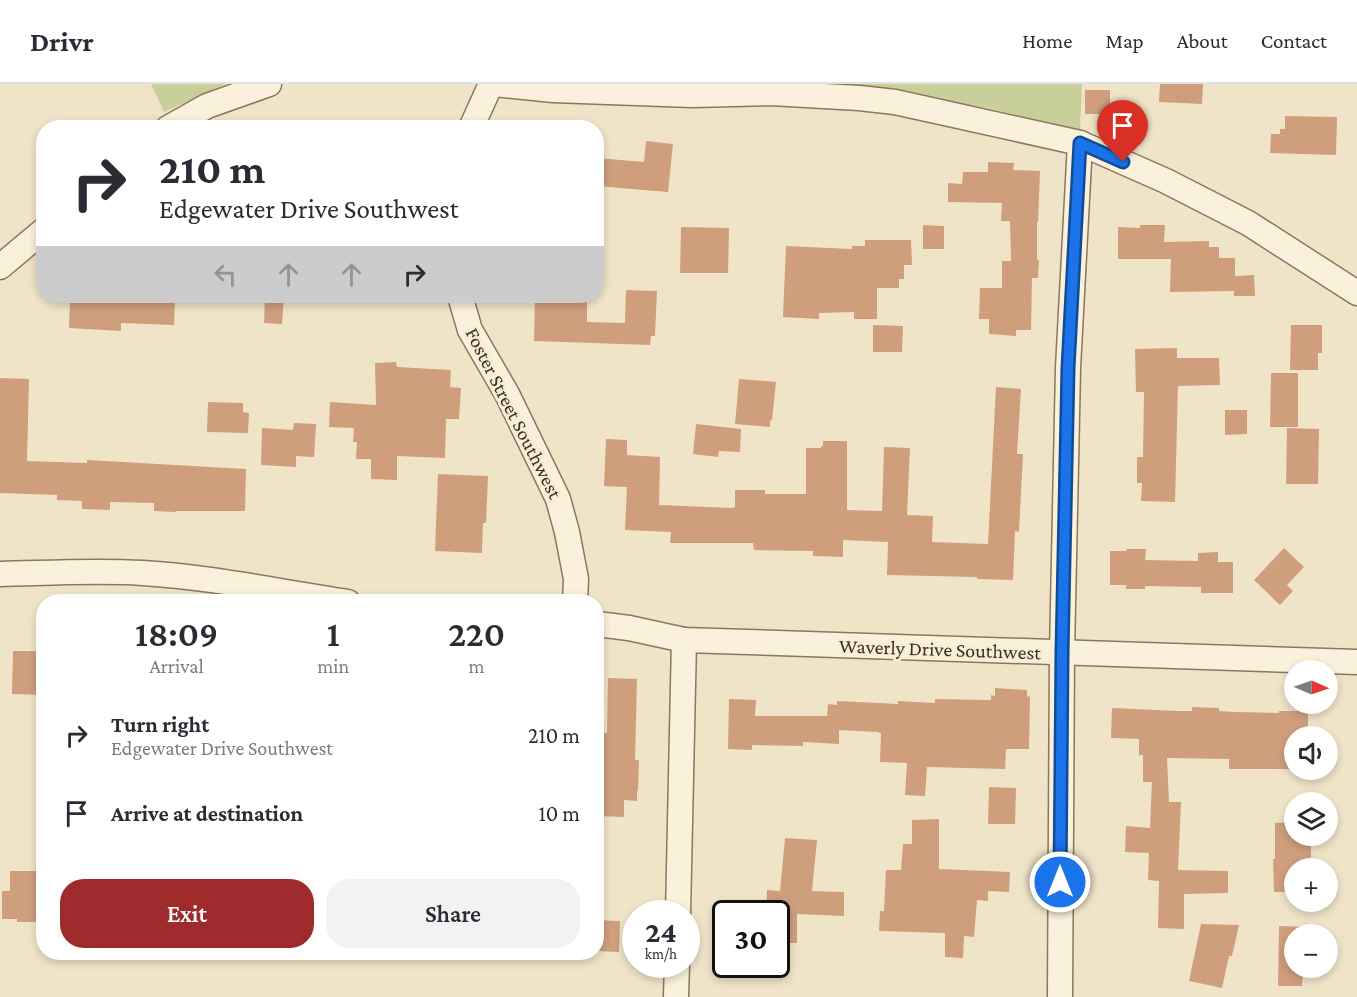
<!DOCTYPE html>
<meta charset="utf-8">
<style>
:root{--surface:#fff;--page:#f2f2f3;--text:#2b2b33;--muted:#7c7c81;--line:#e1e1e2;--accent:#9e2a2b}
body{margin:0;font-family:"Crimson Pro",serif;background:var(--page);color:var(--text);height:100vh;display:flex;flex-direction:column;font-size:22px;white-space:nowrap}
*{box-sizing:border-box;margin:0}
p{font-size:20px;color:var(--muted)}
.icon{flex:none;width:33px;height:33px;fill:none;stroke:currentColor;stroke-width:2;stroke-linecap:round;stroke-linejoin:round}
.map{position:relative;flex:1;overflow:hidden}
.side{position:absolute;left:36px;top:510px;width:568px;height:366px;display:flex;flex-direction:column;background:var(--surface);border-radius:24px;box-shadow:0 3px 9px #0003}
.side>*{flex:none}
.hud{position:absolute;left:36px;top:36px;width:568px;height:183px;border-radius:24px;box-shadow:0 3px 9px #0003;background:#fff;color:var(--text);overflow:hidden}
.needle{width:39px;rotate:92deg}
.fabs{position:absolute;left:1284px;top:576px;display:grid;gap:12px}
.fabs a{display:grid;place-items:center;width:54px;height:54px;border-radius:50%;background:var(--surface);box-shadow:0 3px 9px #0003;font-size:30px}
.speed{position:absolute;left:622px;top:816px;display:flex;gap:12px;font-size:30px;font-weight:700;text-align:center}
.speed>*{display:grid;place-content:center;width:78px;height:78px;border-radius:50%;background:var(--surface);box-shadow:0 3px 9px #0003;line-height:1}
.speed small{font-size:15px;font-weight:400}
.speed .limit{border:3px solid #111;border-radius:9px;background:#fff;color:#111}
.pin{position:absolute;display:grid;place-items:center;width:51px;height:51px;color:#fff;margin:-62px -26px;border-radius:50% 50% 50% 0;rotate:-45deg;box-shadow:0 0 6px #0007}
.pin .icon{rotate:45deg}
.me{position:absolute;width:66px;margin:-33px;rotate:0deg;stroke-linejoin:round;filter:drop-shadow(0 0 4px #0008)}
.turn{display:flex;align-items:center;gap:21px;height:126px;padding:0 24px;font-size:27px}
.turn .icon{width:78px;height:78px;stroke-width:2.5}
.turn b{display:block;font-size:42px;line-height:51px}
.lanes{display:flex;align-items:center;height:57px;padding:0 24px;background:#0003;justify-content:center;gap:30px;direction:ltr}
.lanes .off{opacity:.35}
.eta{display:flex;justify-content:space-evenly;align-items:center;height:102px;text-align:center}
.eta b{font-size:36px;font-weight:600;line-height:42px}
.action{display:flex;gap:12px;margin-top:auto;padding:12px 24px}
.action a{flex:1;height:69px;border-radius:24px;background:var(--accent);color:#fff;font-size:24px;font-weight:600;line-height:69px;text-align:center}
.action a+a{background:var(--page);color:var(--text)}
ul{padding:0;list-style:none}
li{display:flex;align-items:center;gap:18px;height:78px;padding:0 24px}
li div{flex:1}
li b{display:block;font-size:22px}
li em{font-style:normal}
header{display:flex;align-items:center;gap:36px;box-sizing:border-box;height:84px;padding:0 30px;background:var(--surface);border-bottom:2px solid var(--line)}
header strong{font-size:28px}
nav{display:flex;gap:33px;margin-inline-start:auto;font-size:21px}
.map>svg:first-child{display:block}
.green{fill:#c9cf9b}
.building{fill:#cf9f7d}
.lines{fill:none;stroke-linecap:round;stroke-linejoin:round}
.minor-casing{stroke:#8d765c;stroke-width:27}
.minor{stroke:#faf1dc;stroke-width:24}
.route-casing{stroke:#114b97;stroke-width:15}
.route{stroke:#1a73e8;stroke-width:10}
.labels{text-anchor:middle;stroke-width:6;stroke-linejoin:round;paint-order:stroke}
.street-label{font-size:20px;fill:#3d2e20;stroke:#f7eed8}
</style>
<header>
<strong>Drivr</strong>
<nav><a>Home</a><a>Map</a><a>About</a><a>Contact</a></nav>
</header>
<div class="map">
<svg width="1357" height="913" viewBox="0 0 1357 913">
<rect width="100%" height="100%" fill="#f0e4c8"/>
<g class="green">
<path d="M151,0H226L164,28Z"/>
<path d="M832,0H1082L1080,48L987,24L851,1Z"/>
</g>
<g class="building">
<path d="M1160,0H1203L1202,20L1159,18Z"/>
<rect x="1085" y="6" width="25" height="24"/>
<path d="M1285,32L1337,33L1336,71L1270,69L1271,50H1280V45H1285Z"/>
<path d="M646,57L673,60L668,108L597,102V74L644,78Z"/>
<path d="M988,78L1014,79L1013,86L1040,87L1038,138H1037V176H1039L1038,194H1032L1031,246H1016V252L989,250V235H979L980,204H1002V177H1011L1010,137H1001L1002,119L948,118V99L962,100L963,88H988Z"/>
<path d="M923,141L944,142V165H923Z"/>
<path d="M1140,141H1165L1164,158L1209,157V163H1219V174H1235V192L1254,191L1255,212H1234V207L1170,208L1171,175H1118V143L1140,144Z"/>
<path d="M681,143L729,144L728,189H680Z"/>
<path d="M865,156H911L912,181H904V195H899V204H877V235H854V228L819,229V235L783,233L786,162L852,165V162H865Z"/>
<path d="M626,206L657,207L655,252H651L650,261L534,257L535,212H563V214H587V238L625,239Z"/>
<path d="M99,212L175,213L174,241L121,239V247L69,244L70,218L99,219Z"/>
<path d="M265,212H284L282,240L264,239Z"/>
<path d="M873,241L903,242L902,268H873Z"/>
<path d="M1291,241H1322V269H1318V286H1290Z"/>
<path d="M1177,264V274H1219L1220,301L1178,302L1175,418L1141,417L1142,399H1137V373H1143L1144,308H1136L1135,265Z"/>
<path d="M396,278L397,283L451,286L450,303L461,304L459,335H446L445,374L397,372V396L371,395V375H356L357,358H353L354,344L329,343L330,318L376,321L375,279Z"/>
<path d="M1271,289H1298V343H1270Z"/>
<path d="M0,294L29,295L27,377L87,379V376L246,385L245,427H176V428L154,427V419L110,418V426L82,425V417L57,416V411L0,409Z"/>
<path d="M739,295L776,298L772,337L770,336V343L735,340Z"/>
<path d="M996,303L1021,305L1017,370H1023L1019,448L1015,447L1013,496L977,495V493L887,491L888,458L843,456V473L813,472V467L754,466L753,459H670L671,448L625,446L627,403L604,402L606,355L627,356V371L660,373L659,421L732,424L735,423V406H765V410H806V364H821V362H823V357H847V426L882,427L884,363L910,364L907,431L933,432L932,458L988,460Z"/>
<path d="M208,318L243,319V328L249,329L248,349L207,348Z"/>
<path d="M1225,326H1247V350L1225,351Z"/>
<path d="M294,339L316,340L314,373L296,372V383L261,381L262,344L293,346Z"/>
<path d="M696,340L741,345L740,368L719,367L718,373L693,370Z"/>
<path d="M1287,344L1319,345L1318,400H1286Z"/>
<path d="M438,390L488,392L486,439H483L482,469L435,467Z"/>
<path d="M1284,464L1304,483L1287,501L1293,507L1280,521L1254,496Z"/>
<path d="M1127,465H1146L1145,476L1198,477V469L1218,468V478H1233V509H1201V503L1145,502V505H1126V501H1110V467H1126Z"/>
<path d="M13,567H44V611L12,610Z"/>
<path d="M608,594L637,595L635,676H639L638,707H637V717L624,716V733L597,732V648L607,649Z"/>
<path d="M995,604L1027,606V612L1030,613L1029,665H1006L1005,685L927,683L925,712L905,711L907,679L880,678L881,649H879V648L839,646V660L803,658V662L752,661V666L728,665L729,615L756,616L755,632H827L828,620L837,621V617L898,620V617L935,619V615L991,616V611L995,612Z"/>
<path d="M1192,623L1219,624V627L1235,628L1279,629V627H1308V652H1294V685H1229V675L1167,674L1169,718H1181L1178,786L1228,787V809L1184,810V845L1158,844L1159,797L1148,796L1149,769L1125,768L1126,742L1150,744L1152,698H1143V671H1139V655L1111,654L1112,624L1178,627H1192Z"/>
<path d="M989,703L1016,704L1015,740H988Z"/>
<path d="M939,735V785L1010,788L1009,808L988,807V817L977,816L974,853L964,852L963,874L945,873V849L879,847L880,827H884L886,786H901L903,760H912V736Z"/>
<path d="M1294,738V752H1311V775H1306V784H1294V808H1274L1273,775H1275V739Z"/>
<path d="M785,754L817,756L812,807L844,808V832L797,830V859H777V830H766L767,806L780,807Z"/>
<path d="M10,787H44V838H17V835H2V807H10Z"/>
<path d="M597,836L620,837L619,868L597,867Z"/>
<path d="M1201,840L1239,841L1232,872H1229L1222,904L1189,897Z"/>
<path d="M1279,842L1311,843V850H1294V884H1310V887L1303,886L1302,902H1278Z"/>
</g>
<g class="lines">
<g class="minor-casing">
<g id="minor">
<path d="M494,0L553,6L692,11L771,9L859,14L895,18L1080,59L1166,97L1248,139L1357,209"/>
<path d="M168,44L207,22L269,0"/>
<path d="M471,44L491,0"/>
<path d="M0,183L44,146"/>
<path d="M460,212L470,246L507,310L558,415L567,448L576,495L575,518"/>
<path d="M0,490C47,489 95,486 143,489C211,493 280,508 348,518"/>
<path d="M597,540L629,544L684,556L1357,578"/>
<path d="M678,830L684,556"/>
<path d="M676,913L677,880"/>
<path d="M1060,913L1062,569L1068,284L1080,59"/>
</g>
</g>
<use href="#minor" class="minor"/>
</g>
<g class="lines">
<g class="route-casing">
<path id="route" d="M1060,798L1062,569L1068,284L1080,59L1123,78"/>
</g>
<use href="#route" class="route"/>
</g>
<g class="labels">
<g class="street-label">
<text transform="translate(514 329) rotate(63)" y="7">Foster Street Southwest</text>
<text transform="translate(940 565) rotate(2)" y="7">Waverly Drive Southwest</text>
</g>
</g>
</svg>
<div class="fabs">
<a><svg class="needle" viewBox="-14 -14 28 28"><path d="M0-13l5 13h-10z" fill="#e53935"/><path d="M0 13l5-13h-10z" fill="#7c7c81"/></svg></a>
<a><svg class="icon" aria-label="sound" viewBox="0 0 24 24"><path d="M4 9h4l5-4v14l-5-4H4zM17 9q2 3 0 6"/></svg></a>
<a><svg class="icon" aria-label="layers" viewBox="0 0 24 24"><path d="M12 4l9 5-9 5-9-5zM3 14l9 5 9-5"/></svg></a>
<a>+</a>
<a>−</a>
</div>
<div class="speed"><div>24<small>km/h</small></div><div class="limit">30</div></div>
<div class="pin" style="left:1123px;top:78px;background:#d93025"><svg class="icon" aria-label="arrive" viewBox="0 0 24 24"><path d="M6 21V4h12l-3 4 3 4H6"/></svg></div>
<svg class="me" style="left:1060px;top:798px" viewBox="-20 -20 40 40"><circle r="17" fill="#1a73e8" stroke="#fff" stroke-width="3"/><path d="M0-11L8 9 0 5-8 9z" fill="#fff"/></svg>
<div class="hud">
<div class="turn"><svg class="icon" aria-label="right" viewBox="0 0 24 24"><path d="M7 20v-9h11M14 6l5 5-5 5"/></svg><div><b>210 m</b>Edgewater Drive Southwest</div></div>
<div class="lanes"><svg class="icon off" aria-label="left" viewBox="0 0 24 24"><path d="M17 20v-9H6M10 6l-5 5 5 5"/></svg><svg class="icon off" aria-label="ahead" viewBox="0 0 24 24"><path d="M12 20V5M6 11l6-6 6 6"/></svg><svg class="icon off" aria-label="ahead" viewBox="0 0 24 24"><path d="M12 20V5M6 11l6-6 6 6"/></svg><svg class="icon" aria-label="right" viewBox="0 0 24 24"><path d="M7 20v-9h11M14 6l5 5-5 5"/></svg></div>
</div>
<section class="side">
<div class="eta">
<div><b>18:09</b><p>Arrival</p></div>
<div><b>1</b><p>min</p></div>
<div><b>220</b><p>m</p></div>
</div>
<ul>
<li><svg class="icon" aria-label="right" viewBox="0 0 24 24"><path d="M7 20v-9h11M14 6l5 5-5 5"/></svg><div><b>Turn right</b><p>Edgewater Drive Southwest</p></div><em>210 m</em></li>
<li><svg class="icon" aria-label="arrive" viewBox="0 0 24 24"><path d="M6 21V4h12l-3 4 3 4H6"/></svg><div><b>Arrive at destination</b></div><em>10 m</em></li>
</ul>
<div class="action"><a>Exit</a><a>Share</a></div>
</section>
</div>
